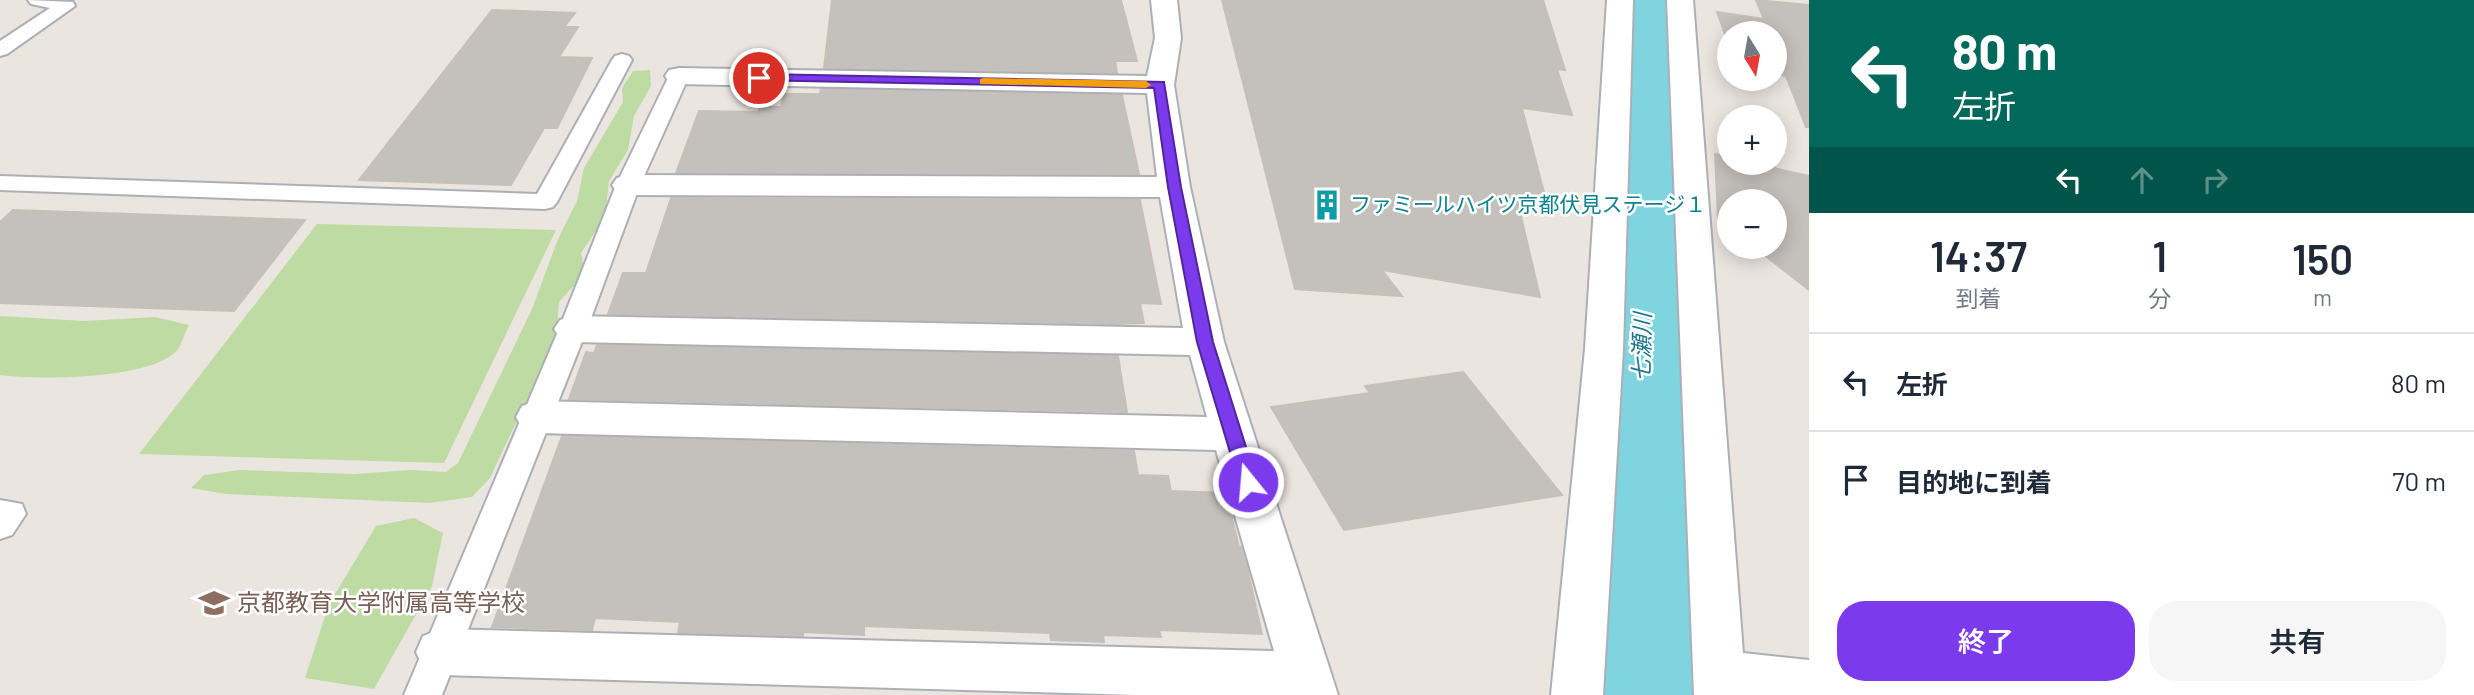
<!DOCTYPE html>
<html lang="ja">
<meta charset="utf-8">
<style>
:root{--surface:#fff;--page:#f6f6f7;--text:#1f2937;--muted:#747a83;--line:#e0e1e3;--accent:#7c3aed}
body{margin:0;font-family:Barlow,"Noto Sans JP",sans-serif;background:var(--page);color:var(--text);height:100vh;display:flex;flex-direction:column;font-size:26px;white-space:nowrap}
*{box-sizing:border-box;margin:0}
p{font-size:23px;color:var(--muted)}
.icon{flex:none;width:38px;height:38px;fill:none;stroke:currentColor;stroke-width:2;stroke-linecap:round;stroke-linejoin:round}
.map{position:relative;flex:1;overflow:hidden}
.sheet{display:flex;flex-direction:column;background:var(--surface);width:665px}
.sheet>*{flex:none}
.top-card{background:#00695c;color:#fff;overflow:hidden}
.needle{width:46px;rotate:169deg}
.tools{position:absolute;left:1717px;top:21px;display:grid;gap:14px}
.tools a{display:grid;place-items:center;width:70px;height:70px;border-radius:50%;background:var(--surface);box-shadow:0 4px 18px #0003;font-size:35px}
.pin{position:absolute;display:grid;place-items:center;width:60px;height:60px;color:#fff;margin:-30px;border:4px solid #fff;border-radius:50%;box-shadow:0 2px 7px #0007}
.me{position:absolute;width:77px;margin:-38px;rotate:343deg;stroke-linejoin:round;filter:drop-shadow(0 0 5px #0008)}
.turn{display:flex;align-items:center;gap:24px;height:147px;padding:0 28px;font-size:32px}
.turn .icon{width:91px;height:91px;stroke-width:2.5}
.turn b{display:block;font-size:49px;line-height:60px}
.lanes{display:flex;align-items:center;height:66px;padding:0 28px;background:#0003;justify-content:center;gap:35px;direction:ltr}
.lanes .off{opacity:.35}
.eta{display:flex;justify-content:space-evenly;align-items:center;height:119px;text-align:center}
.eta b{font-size:42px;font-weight:600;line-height:49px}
.button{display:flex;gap:14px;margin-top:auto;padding:14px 28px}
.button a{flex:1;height:80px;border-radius:28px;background:var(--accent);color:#fff;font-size:28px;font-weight:600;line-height:80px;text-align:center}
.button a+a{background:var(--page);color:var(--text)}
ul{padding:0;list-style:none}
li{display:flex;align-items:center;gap:21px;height:98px;padding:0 28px;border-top:2px solid var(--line)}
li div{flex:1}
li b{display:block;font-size:26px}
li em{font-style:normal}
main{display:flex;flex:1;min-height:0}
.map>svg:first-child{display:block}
.green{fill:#bedba3}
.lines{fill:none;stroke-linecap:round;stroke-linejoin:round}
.river{fill:#80d4e0;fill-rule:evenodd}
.building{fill:#c4c0bb;stroke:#c7c0b9;stroke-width:2}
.lane-casing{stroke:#acafb6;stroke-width:4}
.street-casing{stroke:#acafb6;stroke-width:4}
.lane{fill:#fff;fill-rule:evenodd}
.street{fill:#fff;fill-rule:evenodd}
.route{fill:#7c3aed;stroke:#51269a;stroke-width:2}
.slow{fill:#f59e0b}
.labels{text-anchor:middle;stroke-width:5;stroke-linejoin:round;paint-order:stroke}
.culture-label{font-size:21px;fill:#0d838f;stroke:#fff;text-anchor:start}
.water-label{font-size:23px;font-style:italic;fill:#1e768d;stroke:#fff}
.near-education-label{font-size:24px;fill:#785e54;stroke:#fff;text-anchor:start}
</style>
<main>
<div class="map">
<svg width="1809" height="695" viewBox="0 0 1809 695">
<rect width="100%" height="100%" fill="#ebe5e0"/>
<g class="green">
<path d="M650,70L651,86L634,116L628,150L609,181L605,217L581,253L584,268L578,281L559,302L557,327L548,355L490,478L472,497L430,503L226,494L191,488L204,475L240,470L355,474L410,470L446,472L458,463L532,309L558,239L577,201L584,168L623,102L622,88L633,71Z"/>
<path d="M317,224L556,230L444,463L139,454Z"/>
<path d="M0,316L84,321L155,317L189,325C185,332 182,343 178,349C155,380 36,380 0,375Z"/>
<path d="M414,518L443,533L432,586L374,689L305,678L329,604L376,526Z"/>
</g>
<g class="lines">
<path class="river" d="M1617,0H1683L1681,62L1702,553L1704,695H1570L1582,553L1609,62Z"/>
</g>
<g class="building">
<path d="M832,0H1121L1137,61H1115L1117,73L824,68Z"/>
<path d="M1222,0H1543L1565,70L1557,69L1572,115L1522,108L1546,200L1516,195L1540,297L1382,270L1402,296L1295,289Z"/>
<path d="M1756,0L1809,5V127H1806L1786,76L1774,74V33H1729V45L1717,12L1764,19Z"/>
<path d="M492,10L575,13L564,27H578L559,57L592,58L557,128H544L511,185L359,180Z"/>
<path d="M821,89L1122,95L1139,174L676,173L699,111L758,112L760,107H781L784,94H820Z"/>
<path d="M1715,154L1729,157V163H1752L1809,176V290L1754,247H1774V201H1729V227L1718,219Z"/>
<path d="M671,198L1140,200L1161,304L1140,303L1144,323L1113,324L608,314L623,273H646Z"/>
<path d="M13,210L305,220L234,311L0,303V222Z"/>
<path d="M597,345L1118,356L1127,412L569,399L586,352L594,353Z"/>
<path d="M1463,372L1562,495L1344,530L1271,407L1370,393L1365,386Z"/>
<path d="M562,436L1134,451L1138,475L1168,476L1171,491L1226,493L1239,547H1241L1247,567L1262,634L1159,630L1161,637L1103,635L1104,642L1051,640L1050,633L864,626V635L803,632V636L678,633L680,622L595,618L592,630L492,627Z"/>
</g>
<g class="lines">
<g class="lane-casing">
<g id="lane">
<path d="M28,0L73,2L75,6L7,54L0,56V41L50,8L31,4Z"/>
<path d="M622,54L629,56L632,60L557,202L553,207L545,209L0,190V176L537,194L612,60L615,56Z"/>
<path d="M679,70L686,72L689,76L640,185L587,329L442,695H404L559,329L616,185L669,76L672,72Z"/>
<path d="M0,500L22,504L26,514L12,535L0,539Z"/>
</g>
</g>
<g class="street-casing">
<g id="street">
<path d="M1151,0H1177L1181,38L1174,85L1190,187L1224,342L1338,695H1136L441,675L423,668L416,652L423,636L441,629L1274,651L1216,450L537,433L522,428L516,417L522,406L537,401L1207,417L1190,355L573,342L560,338L554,329L560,320L573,316L1183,328L1160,197L628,195L617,192L612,185L617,178L628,175L1157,177L1147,93L679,84L669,82L665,76L669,70L679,68L1147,76L1155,38Z"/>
<path d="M1607,0H1633L1623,349L1603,695H1551L1585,349Z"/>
<path d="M1667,0H1693L1743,653L1809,660V695H1694Z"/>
</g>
</g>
<use href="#lane" class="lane"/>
<use href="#street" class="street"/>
</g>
<path class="route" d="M759,74L1164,82L1181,187L1213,342L1257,482L1255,487L1248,490L1242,487L1239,482L1197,342L1168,187L1154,88L755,80L753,78Z"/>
<path class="slow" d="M984,78L1146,81L1151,85L1146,88L980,84V79Z"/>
<defs>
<g id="building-bare" transform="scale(2.415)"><path d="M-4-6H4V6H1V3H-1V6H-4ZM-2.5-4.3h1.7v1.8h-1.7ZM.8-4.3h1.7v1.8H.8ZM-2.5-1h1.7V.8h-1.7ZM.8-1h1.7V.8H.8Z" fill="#0f9aa8" stroke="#fff" stroke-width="2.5" paint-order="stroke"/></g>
<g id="school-bare" transform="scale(2.415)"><path d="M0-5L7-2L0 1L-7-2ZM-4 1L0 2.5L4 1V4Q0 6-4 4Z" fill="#8d6e63" stroke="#fff" stroke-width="2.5" paint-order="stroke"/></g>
</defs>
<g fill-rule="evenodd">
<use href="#building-bare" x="1327" y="205"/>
<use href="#school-bare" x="214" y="603"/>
</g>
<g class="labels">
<g class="culture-label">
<text x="1350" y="212">ファミールハイツ京都伏見ステージ１</text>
</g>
<g class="water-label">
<text transform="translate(1642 347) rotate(-89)" y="8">七瀬川</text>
</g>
<g class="near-education-label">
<text x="237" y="611">京都教育大学附属高等学校</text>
</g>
</g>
</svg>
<div class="tools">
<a><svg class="needle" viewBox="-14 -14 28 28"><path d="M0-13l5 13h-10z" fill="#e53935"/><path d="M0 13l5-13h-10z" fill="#747a83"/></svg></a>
<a>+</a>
<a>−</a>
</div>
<div class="pin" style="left:759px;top:78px;background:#d93025"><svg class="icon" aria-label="arrive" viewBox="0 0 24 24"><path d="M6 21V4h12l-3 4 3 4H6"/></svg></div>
<svg class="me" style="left:1248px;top:482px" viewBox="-20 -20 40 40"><circle r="17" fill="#7c3aed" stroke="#fff" stroke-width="3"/><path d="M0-11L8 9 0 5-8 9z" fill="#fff"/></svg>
</div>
<section class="sheet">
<div class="top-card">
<div class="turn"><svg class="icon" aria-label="left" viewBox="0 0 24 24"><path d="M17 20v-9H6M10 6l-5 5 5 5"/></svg><div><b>80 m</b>左折</div></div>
<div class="lanes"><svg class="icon" aria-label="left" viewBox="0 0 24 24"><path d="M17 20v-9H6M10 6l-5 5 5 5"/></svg><svg class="icon off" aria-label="ahead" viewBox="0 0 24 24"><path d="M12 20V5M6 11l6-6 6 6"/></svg><svg class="icon off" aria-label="right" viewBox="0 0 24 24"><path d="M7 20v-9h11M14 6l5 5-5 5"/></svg></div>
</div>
<div class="eta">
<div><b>14:37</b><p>到着</p></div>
<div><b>1</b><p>分</p></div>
<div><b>150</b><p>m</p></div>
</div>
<ul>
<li><svg class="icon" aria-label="left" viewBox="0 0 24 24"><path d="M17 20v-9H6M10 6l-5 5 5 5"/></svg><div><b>左折</b></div><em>80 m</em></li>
<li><svg class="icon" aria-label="arrive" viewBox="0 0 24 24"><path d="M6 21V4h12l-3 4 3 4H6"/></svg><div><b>目的地に到着</b></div><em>70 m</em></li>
</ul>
<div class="button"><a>終了</a><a>共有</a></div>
</section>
</main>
